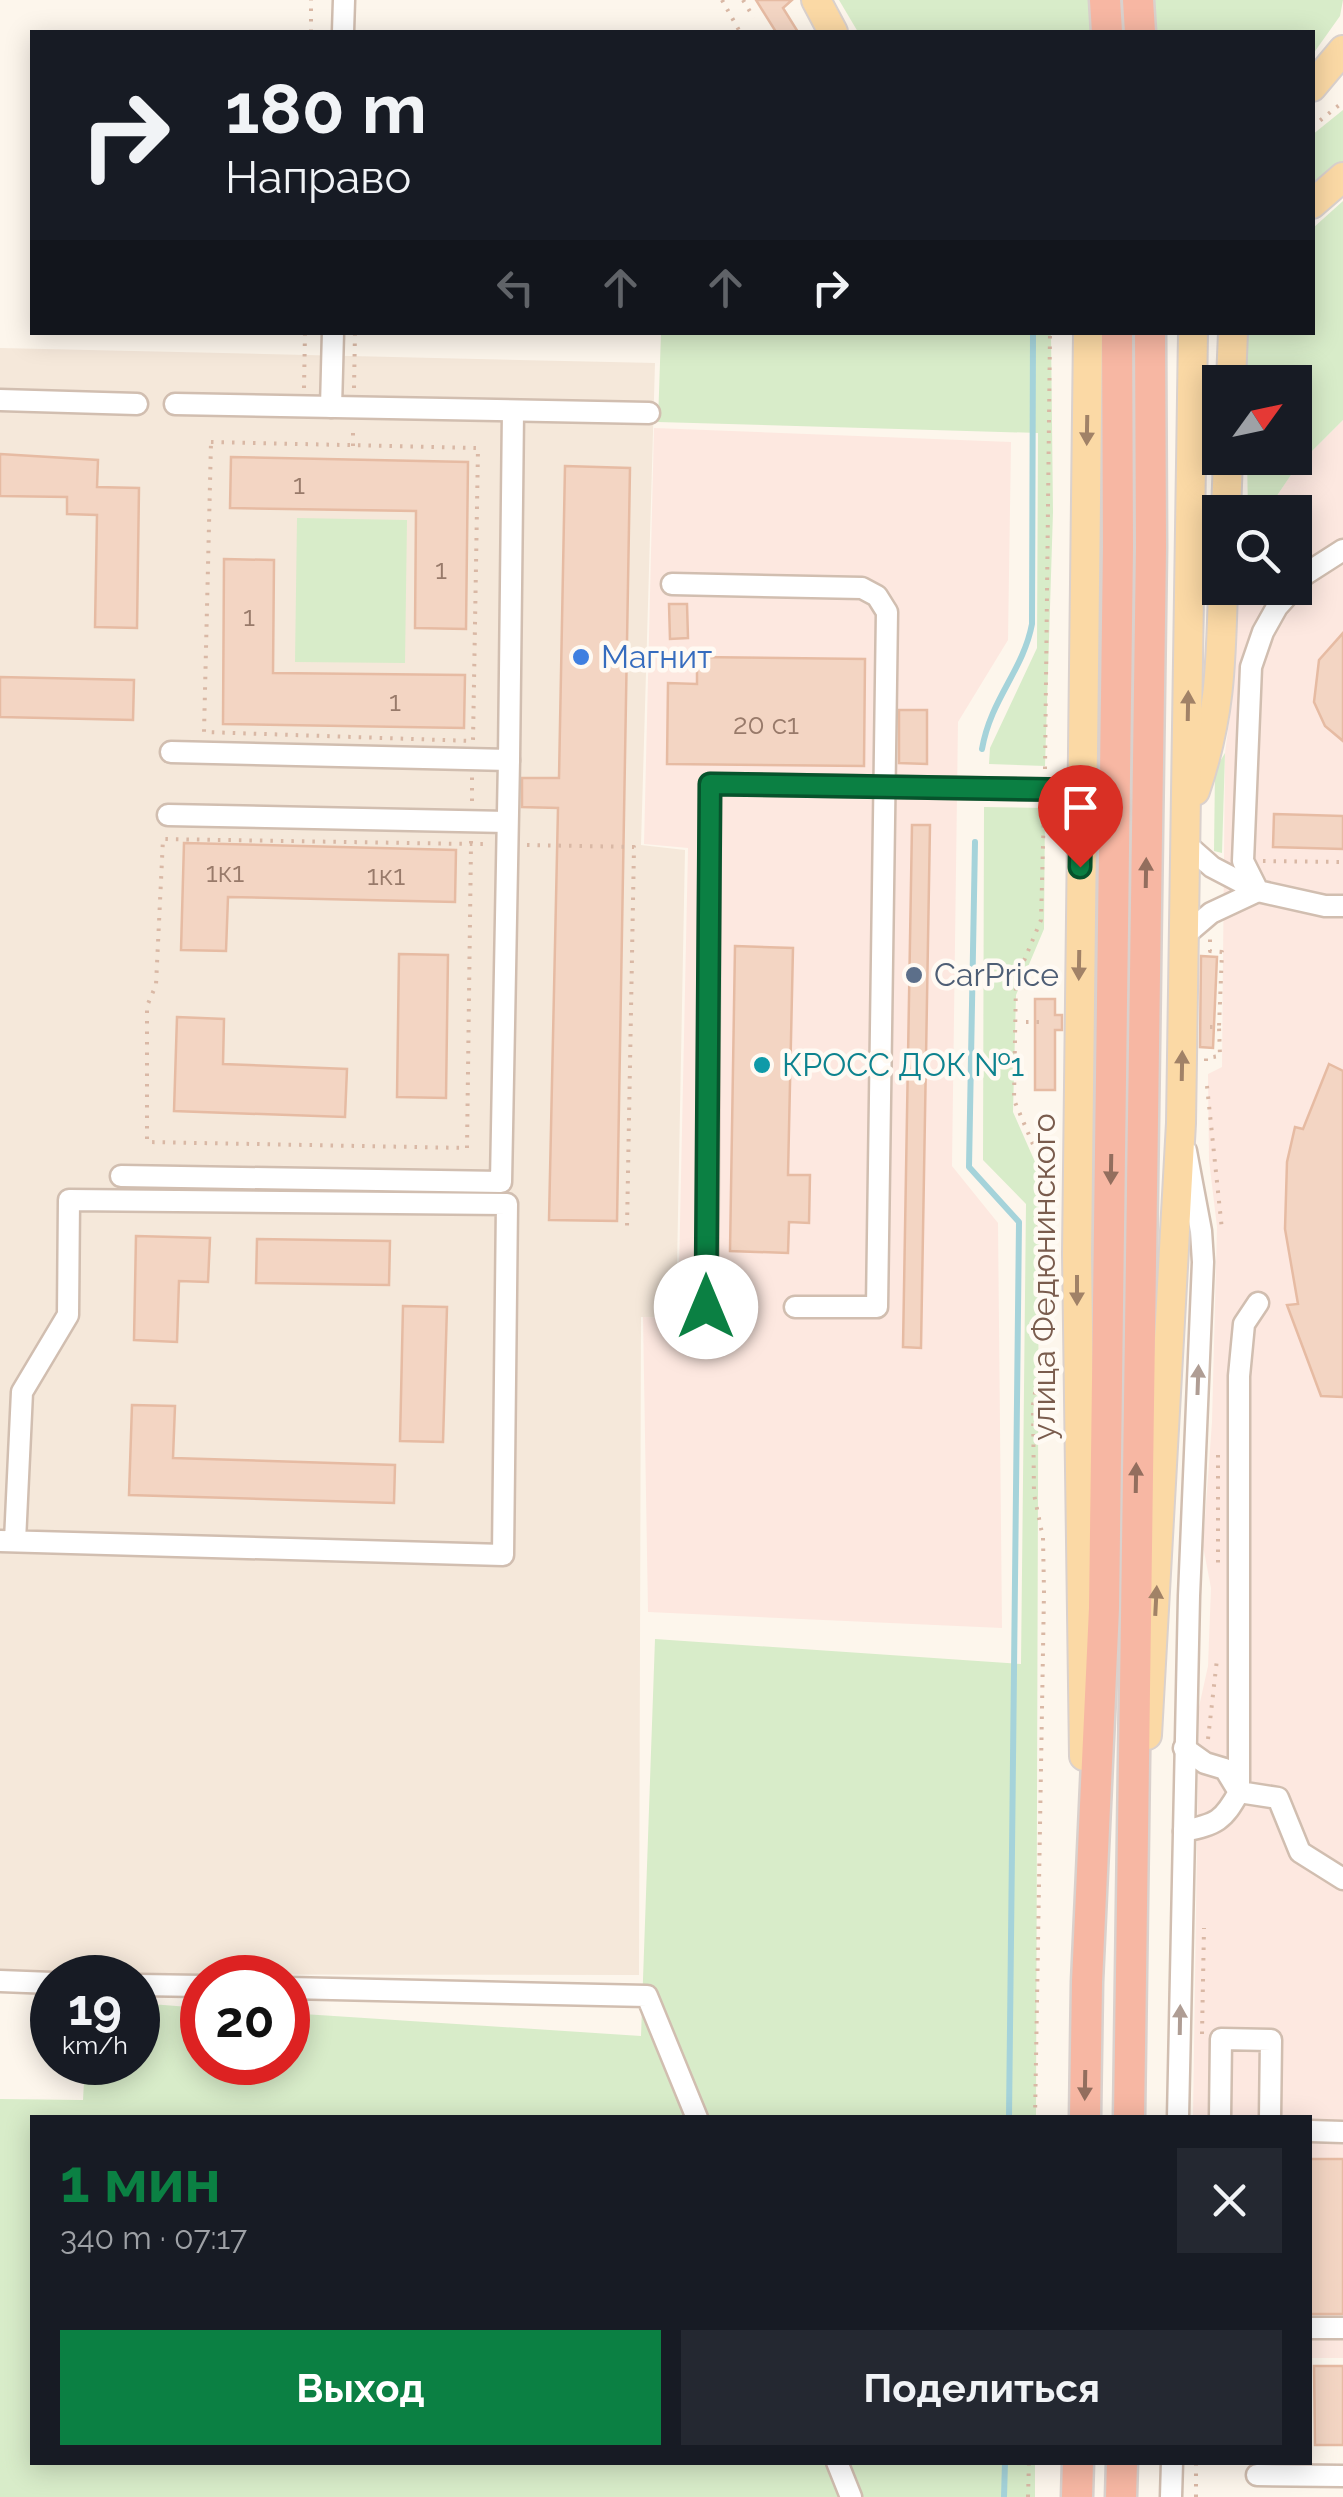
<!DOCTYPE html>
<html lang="ru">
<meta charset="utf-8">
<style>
:root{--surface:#171b24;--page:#242831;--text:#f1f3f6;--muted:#9ea1a6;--accent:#0b8043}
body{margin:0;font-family:Raleway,sans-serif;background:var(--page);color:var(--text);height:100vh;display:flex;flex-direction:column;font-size:38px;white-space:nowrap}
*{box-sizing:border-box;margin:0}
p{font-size:32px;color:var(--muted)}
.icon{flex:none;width:55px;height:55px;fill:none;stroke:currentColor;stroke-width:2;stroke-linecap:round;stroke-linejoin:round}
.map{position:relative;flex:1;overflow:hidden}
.details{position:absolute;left:30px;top:2115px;width:1282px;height:350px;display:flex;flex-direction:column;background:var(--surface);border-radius:0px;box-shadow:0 5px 25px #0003}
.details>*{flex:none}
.hud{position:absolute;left:30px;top:30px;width:1285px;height:305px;border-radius:0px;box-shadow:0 5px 25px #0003;background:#171b24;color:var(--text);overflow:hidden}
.needle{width:65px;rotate:57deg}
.controls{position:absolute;left:1202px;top:365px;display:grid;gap:20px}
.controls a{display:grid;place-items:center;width:110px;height:110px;border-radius:0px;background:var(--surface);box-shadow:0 5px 25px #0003;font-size:50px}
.speed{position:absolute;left:30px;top:1955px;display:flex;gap:20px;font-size:50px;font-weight:700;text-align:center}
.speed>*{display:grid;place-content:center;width:130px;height:130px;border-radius:50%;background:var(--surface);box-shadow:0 5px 25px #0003;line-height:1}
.speed small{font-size:25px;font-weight:400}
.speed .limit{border:15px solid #d22;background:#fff;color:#111}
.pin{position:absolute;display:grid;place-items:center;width:85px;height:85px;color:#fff;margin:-102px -42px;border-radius:50% 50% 50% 0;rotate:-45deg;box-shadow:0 0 10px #0007}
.pin .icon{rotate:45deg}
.me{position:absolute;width:110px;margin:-55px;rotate:0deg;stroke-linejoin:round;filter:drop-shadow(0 0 8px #0008)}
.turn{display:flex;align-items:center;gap:35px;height:210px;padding:0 30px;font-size:45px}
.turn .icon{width:130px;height:130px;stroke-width:2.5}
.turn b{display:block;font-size:70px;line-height:85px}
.lanes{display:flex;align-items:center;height:95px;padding:0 30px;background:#0003;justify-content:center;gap:50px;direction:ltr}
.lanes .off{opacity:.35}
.round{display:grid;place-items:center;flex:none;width:105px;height:105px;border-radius:0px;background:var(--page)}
.summary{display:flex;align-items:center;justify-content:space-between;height:170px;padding:0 30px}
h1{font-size:60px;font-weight:700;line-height:75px;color:var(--accent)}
.action{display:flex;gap:20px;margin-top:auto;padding:20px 30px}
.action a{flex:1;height:115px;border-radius:0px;background:var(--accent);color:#fff;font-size:40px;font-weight:700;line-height:115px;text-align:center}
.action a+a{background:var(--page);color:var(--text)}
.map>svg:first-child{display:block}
.residential{fill:#f5e8da}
.commercial{fill:#fde8e0}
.green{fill:#d8ecc9}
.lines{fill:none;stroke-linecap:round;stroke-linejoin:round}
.stream{stroke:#a5d3da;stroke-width:6}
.building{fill:#f3d5c3;stroke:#e6bba3;stroke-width:2.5}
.minor-casing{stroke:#d1beb0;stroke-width:25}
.major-casing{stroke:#dad1cd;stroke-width:32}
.highway-casing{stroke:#dad1cd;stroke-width:35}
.path{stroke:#d9b8a5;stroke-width:4;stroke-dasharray:2.5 8;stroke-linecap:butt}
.minor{stroke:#fff;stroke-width:20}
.major{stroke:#fbd9a5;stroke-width:28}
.highway{stroke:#f7b7a3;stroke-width:30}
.oneway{fill:#a18267}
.oneway2{fill:#936e5e}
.oneway3{fill:#af9d94}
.route-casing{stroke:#07532c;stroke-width:25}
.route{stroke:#0b8043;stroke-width:18}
.shop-dot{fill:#3f7fe0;stroke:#fffaf3;stroke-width:4}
.service-dot{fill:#5c6f8a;stroke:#fffaf3;stroke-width:4}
.culture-dot{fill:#0f9aa8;stroke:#fffaf3;stroke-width:4}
.labels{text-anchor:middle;stroke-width:9;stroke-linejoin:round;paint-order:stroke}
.number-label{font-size:28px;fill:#987a6a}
.shop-label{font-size:32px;fill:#366cbe;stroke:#fffaf3;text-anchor:start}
.service-label{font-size:32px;fill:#4e5e75;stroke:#fffaf3;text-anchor:start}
.culture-label{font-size:32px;fill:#0d838f;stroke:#fffaf3;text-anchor:start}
.street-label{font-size:32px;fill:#7a5c4d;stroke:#fffaf3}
</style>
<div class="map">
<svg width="1343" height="2497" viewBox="0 0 1343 2497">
<rect width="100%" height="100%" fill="#fdf6ec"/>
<path class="residential" d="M0,348L655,363L641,845L685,850L676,1318L641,1317L639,1975L0,1974Z"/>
<g class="commercial">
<path d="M1343,420V2358H1310V2118H1193L1199,1707L1208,1666L1211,1588L1203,1546L1212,1422L1217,1227L1209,1160L1208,1074L1222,1067L1225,753L1232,699L1238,588H1295V512H1266L1297,466Z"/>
<path d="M654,428L1011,442L1008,640L958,722L952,1166L998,1223L1002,1628L648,1612L643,1317L678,1318L688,848L644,844Z"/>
</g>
<g class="green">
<path d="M839,0H1343L1340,16L1313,54L1312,32H858Z"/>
<path d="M1343,110V161L1313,188L1312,135Z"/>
<path d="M1343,201V420L1297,466L1266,512H1248L1247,458H1295V382H1246L1247,333L1312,332L1313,228Z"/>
<path d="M661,333H1051L1053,512L1045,766L989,764L990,748L1037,648L1038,433L658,422Z"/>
<path d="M297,518L407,520L405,663L295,662Z"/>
<path d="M1225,753L1222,853L1214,851L1215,770Z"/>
<path d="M984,807L1045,808L1044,929L1016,995L1013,1112L1039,1171L1036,2117L32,2118V2462H1035V2497H0V2099L83,2100L85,2063L138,2062V2003L202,2008V2062H288V2013L641,2036L655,1639L1021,1664L1026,1204L983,1160Z"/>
</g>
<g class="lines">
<g class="stream">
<path d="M982,749C991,698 1023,671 1032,624L1033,332"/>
<path d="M975,842L969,1167L1019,1222L1009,2118"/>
<path d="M1004,2497L1005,2462"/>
</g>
</g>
<g class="building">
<path d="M756,0H792L783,8L798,32H776Z"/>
<path d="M0,454L98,460L97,487L139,488L137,628L95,627L97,515L67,514V497L0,496Z"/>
<path d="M231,457L468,462L466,629L415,628L416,511L230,508Z"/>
<path d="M565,466L630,468L617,1221L549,1220L558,808L522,807V778H559Z"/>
<path d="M224,559L274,560L273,673L465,675L464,728L223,724Z"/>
<path d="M669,604H687L688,638L670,639Z"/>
<path d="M1343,633V741L1325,726L1314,702L1319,660Z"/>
<path d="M697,657L865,659L864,766L667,764L668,683L697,684Z"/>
<path d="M0,677L134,680L133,720L0,717Z"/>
<path d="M899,710H927V764L899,763Z"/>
<path d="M1274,814L1343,816V849L1273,847Z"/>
<path d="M912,825H930L921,1348L903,1347Z"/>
<path d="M184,843L456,850L455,902L228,897L226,951L181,950Z"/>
<path d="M735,946L793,948L788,1175H810L809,1223L789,1222L788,1253L730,1251Z"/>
<path d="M399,954L448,955L446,1098L397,1097Z"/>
<path d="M1201,956L1217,957L1213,1048L1200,1047Z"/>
<path d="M1035,999H1055V1015H1062V1030H1055V1090H1035Z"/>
<path d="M177,1017L224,1019L223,1064L347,1069L345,1117L174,1111Z"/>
<path d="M1329,1064L1343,1071V1397L1321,1396L1287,1305L1298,1304L1285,1229L1287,1162L1295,1127L1303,1129Z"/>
<path d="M136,1236L210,1238L208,1282L179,1281L177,1342L134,1340Z"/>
<path d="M257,1239L390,1241L389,1285L256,1283Z"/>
<path d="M403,1306L447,1307L443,1442L400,1441Z"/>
<path d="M132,1405L175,1406L173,1458L395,1465L394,1503L129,1495Z"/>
<rect x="1310" y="2159" width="33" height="155"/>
<path d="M1314,2366H1343V2445H1315Z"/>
</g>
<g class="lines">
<g class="minor-casing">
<g id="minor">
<path d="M343,32L344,0"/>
<path d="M0,400L137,404"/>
<path d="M175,404L649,413"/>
<path d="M331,407L333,332"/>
<path d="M672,584L862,588L877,596L887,612L877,1307H795"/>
<path d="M1295,586L1304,575L1343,550"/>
<path d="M1294,588L1277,607L1263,632L1251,667L1243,861L1258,891L1325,906H1343"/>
<path d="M171,752L509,760L513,412"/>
<path d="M168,815L507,822"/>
<path d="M1184,936L1211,913L1258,891L1212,867L1186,844"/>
<path d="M121,1176L501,1182L509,760"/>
<path d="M1258,1303L1244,1324L1239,1376V1792L1278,1798L1300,1852L1343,1879"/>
<path d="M707,1307L710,784L1081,790"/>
<path d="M0,1541L503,1555L507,1204L69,1200L68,1315L22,1392L15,1541"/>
<path d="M1184,1831C1217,1824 1223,1821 1239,1792L1225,1769L1205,1763L1184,1748"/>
<path d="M0,1981L52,1983"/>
<path d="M138,1985L202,1986"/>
<path d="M288,1988L647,1996L697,2118"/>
<path d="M1178,2118L1189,1596L1203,1262L1201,1231L1186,1151"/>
<path d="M1220,2118L1221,2039L1271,2040L1270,2118"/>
<path d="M1310,2131L1343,2132"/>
<path d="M1310,2328H1343"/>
<path d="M837,2462L851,2497"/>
<path d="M1257,2475L1343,2476"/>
<path d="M1171,2497L1172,2462"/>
</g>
</g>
<g class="major-casing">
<g id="major">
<path d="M816,0L833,32"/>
<path d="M1312,87L1343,50"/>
<path d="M1312,204L1343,177"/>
<path d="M1231,382L1233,332"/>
<path d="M1226,512L1228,458"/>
<path d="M1195,791C1220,718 1221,664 1223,588"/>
<path d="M1147,1735L1181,1123L1193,332"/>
<path d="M1084,1756L1077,1254L1088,332"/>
</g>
</g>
<g class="highway-casing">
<g id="highway">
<path d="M1105,0L1107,32"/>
<path d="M1138,0L1140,32"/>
<path d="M1085,2118L1087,1982L1104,1608L1118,547L1117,332"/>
<path d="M1129,2118L1151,547L1150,332"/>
<path d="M1077,2497L1078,2462"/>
<path d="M1121,2497L1122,2462"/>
</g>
</g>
<g class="path">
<path d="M722,0L740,32"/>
<path d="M743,0L754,18"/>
<path d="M311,32V0"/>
<path d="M1312,127L1343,102"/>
<path d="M304,388L305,332"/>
<path d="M354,388L355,332"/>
<path d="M211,442L478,448L473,741L204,732Z"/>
<path d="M353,446V427"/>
<path d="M1045,769L1050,332"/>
<path d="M472,801V776"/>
<path d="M471,841V844L467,1148L147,1142V1006L156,985L163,839L471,844H488"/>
<path d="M527,845L634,847L627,1227"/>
<path d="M1263,861L1343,862"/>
<path d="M1026,1022H1042"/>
<path d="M1210,1027H1219L1222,952L1210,951V938"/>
<path d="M1206,1061V1058L1220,1056L1219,1027"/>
<path d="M1207,1086L1222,1230"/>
<path d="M1218,1455V1565"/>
<path d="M1208,1739L1217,1659"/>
<path d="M1202,2034L1204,1928"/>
<path d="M1035,2118L1044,1592L1043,1538L1034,1494L1033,1405L1040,1364L1038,1156L1014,1100L1016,980L1041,920L1044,808"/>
<path d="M1028,2497L1029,2462"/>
<path d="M1196,2497V2462"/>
</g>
<use href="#minor" class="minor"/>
<use href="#major" class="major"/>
<use href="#highway" class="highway"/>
</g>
<defs><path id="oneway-solid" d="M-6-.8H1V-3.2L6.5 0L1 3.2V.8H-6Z" transform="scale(2.5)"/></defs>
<g class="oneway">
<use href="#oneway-solid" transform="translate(1087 430) rotate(91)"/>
<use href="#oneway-solid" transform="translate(1188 706) rotate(-89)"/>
<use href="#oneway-solid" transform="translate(1079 965) rotate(91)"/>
<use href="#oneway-solid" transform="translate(1182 1066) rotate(-89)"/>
<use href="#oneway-solid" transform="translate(1077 1290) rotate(90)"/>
<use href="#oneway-solid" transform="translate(1156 1601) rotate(-87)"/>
</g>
<g class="oneway2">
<use href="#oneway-solid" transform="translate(1146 873) rotate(-89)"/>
<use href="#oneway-solid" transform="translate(1111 1169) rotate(91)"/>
<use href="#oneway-solid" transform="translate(1136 1478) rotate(-89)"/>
<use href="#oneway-solid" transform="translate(1085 2085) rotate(91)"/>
</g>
<g class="oneway3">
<use href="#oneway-solid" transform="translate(1198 1380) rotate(-88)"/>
<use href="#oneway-solid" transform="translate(1180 2020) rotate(-89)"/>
</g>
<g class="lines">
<g class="route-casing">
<path id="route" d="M706,1307L710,784L1081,790L1080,867"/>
</g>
<use href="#route" class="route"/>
</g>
<circle class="shop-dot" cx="581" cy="657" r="10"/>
<circle class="service-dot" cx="914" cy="975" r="10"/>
<circle class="culture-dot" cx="762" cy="1065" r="10"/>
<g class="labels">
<g class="number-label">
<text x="299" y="494">1</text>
<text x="441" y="579">1</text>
<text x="249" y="626">1</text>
<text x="395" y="711">1</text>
<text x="766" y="734">20 с1</text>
<text x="225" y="882">1к1</text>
<text x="386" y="885">1к1</text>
</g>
<g class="shop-label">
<text x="601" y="668">Магнит</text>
</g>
<g class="service-label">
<text x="934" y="986">CarPrice</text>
</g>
<g class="culture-label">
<text x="782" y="1076">КРОСС ДОК №1</text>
</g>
<g class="street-label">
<text transform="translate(1044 1277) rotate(-90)" y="11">улица Федюнинского</text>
</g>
</g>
</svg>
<div class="controls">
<a><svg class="needle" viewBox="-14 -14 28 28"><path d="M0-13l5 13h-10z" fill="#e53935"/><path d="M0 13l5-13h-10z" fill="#9ea1a6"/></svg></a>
<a><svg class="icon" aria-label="search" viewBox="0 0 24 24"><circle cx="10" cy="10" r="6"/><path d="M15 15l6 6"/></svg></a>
</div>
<div class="speed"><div>19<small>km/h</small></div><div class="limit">20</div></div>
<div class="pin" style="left:1080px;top:867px;background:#d93025"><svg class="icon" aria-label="arrive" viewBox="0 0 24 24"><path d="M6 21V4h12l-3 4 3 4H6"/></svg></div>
<svg class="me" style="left:706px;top:1307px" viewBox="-20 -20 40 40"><circle r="19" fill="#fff"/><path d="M0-13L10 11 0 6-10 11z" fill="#0b8043"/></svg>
<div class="hud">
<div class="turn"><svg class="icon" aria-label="right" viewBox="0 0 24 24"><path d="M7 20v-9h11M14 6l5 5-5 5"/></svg><div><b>180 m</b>Направо</div></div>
<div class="lanes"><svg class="icon off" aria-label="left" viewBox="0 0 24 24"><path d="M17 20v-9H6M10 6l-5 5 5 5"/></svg><svg class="icon off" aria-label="ahead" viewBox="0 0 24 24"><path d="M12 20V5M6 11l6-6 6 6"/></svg><svg class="icon off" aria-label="ahead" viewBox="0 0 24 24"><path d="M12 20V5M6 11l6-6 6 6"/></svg><svg class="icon" aria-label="right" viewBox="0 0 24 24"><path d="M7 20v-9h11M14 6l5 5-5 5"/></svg></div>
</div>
<section class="details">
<div class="summary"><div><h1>1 мин</h1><p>340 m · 07:17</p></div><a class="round"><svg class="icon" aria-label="close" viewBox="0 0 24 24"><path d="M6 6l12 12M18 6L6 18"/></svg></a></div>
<div class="action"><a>Выход</a><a>Поделиться</a></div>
</section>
</div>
